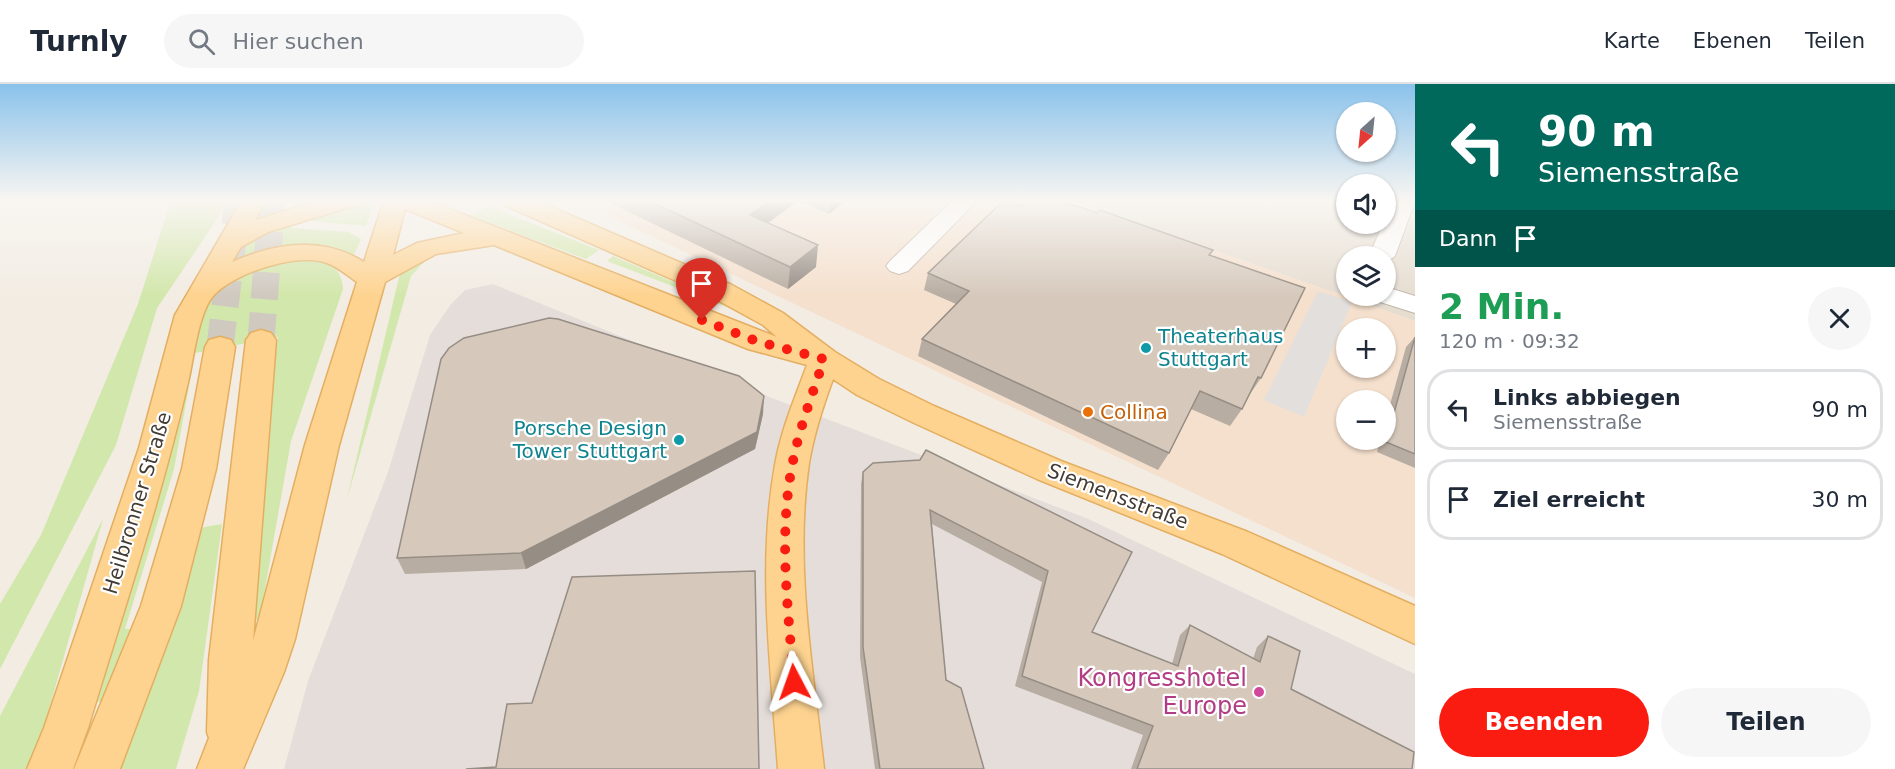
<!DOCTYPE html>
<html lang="de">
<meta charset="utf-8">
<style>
:root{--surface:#fff;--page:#f6f6f7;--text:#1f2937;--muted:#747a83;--line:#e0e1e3;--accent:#fb1c11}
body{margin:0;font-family:"DejaVu Sans",sans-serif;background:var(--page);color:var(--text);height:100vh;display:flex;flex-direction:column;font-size:22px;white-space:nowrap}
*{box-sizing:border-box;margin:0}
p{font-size:20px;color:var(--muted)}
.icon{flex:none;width:33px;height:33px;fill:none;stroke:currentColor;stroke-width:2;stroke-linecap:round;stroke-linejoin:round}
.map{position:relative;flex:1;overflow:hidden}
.side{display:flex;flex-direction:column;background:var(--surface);width:480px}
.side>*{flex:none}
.guide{background:#00695c;color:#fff;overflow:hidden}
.needle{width:39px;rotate:207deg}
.controls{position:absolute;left:1336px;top:18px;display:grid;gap:12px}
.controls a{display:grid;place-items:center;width:60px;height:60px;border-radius:50%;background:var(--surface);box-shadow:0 2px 4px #0004;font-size:30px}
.pin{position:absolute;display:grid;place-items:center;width:51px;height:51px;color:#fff;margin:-62px -26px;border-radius:50% 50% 50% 0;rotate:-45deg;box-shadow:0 0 6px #0007}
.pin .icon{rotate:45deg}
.me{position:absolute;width:66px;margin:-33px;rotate:356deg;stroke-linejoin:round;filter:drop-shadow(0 0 4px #0008)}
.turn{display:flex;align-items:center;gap:21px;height:126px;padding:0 24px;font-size:27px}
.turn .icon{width:78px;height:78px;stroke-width:2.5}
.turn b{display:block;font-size:42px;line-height:51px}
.then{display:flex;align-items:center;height:57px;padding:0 24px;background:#0003;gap:12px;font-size:22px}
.round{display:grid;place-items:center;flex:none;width:63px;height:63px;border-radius:32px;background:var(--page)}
.head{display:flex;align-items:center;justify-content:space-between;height:102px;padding:0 24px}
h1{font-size:36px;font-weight:600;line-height:45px;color:#1e9e55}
.action{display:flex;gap:12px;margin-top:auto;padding:12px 24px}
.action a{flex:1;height:69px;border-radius:36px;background:var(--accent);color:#fff;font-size:24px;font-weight:600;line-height:69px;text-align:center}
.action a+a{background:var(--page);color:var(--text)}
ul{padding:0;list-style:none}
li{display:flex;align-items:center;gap:18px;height:81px;margin:0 12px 9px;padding:0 12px;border:3px solid var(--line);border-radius:24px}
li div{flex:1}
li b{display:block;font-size:22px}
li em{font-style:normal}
header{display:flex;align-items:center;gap:36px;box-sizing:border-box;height:84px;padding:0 30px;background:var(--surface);border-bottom:2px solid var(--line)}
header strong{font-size:28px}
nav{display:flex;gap:33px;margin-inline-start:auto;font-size:21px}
.search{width:420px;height:54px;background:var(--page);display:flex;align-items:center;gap:15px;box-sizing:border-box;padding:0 21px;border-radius:33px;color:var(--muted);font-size:22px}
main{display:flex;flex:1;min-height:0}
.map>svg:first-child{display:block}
.residential{fill:#e6ddd1;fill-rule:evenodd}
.commercial{fill:#f5e0cd;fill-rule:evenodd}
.industrial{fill:#e4ddd9}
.green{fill:#d2e7ab}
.parking{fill:#e2dfdc}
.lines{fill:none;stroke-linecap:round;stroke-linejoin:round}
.major-tunnel{stroke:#cfc9c0;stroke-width:27;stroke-dasharray:27 14;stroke-linecap:butt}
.minor-casing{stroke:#c0b6a9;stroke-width:2}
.major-casing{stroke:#e4ae60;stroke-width:3}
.minor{fill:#fff;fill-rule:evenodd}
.major{fill:#fed390;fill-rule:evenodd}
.wall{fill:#b8ada2}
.shaded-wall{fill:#968d84}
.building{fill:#d6c9bc;stroke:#968d84;stroke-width:1.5}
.route{stroke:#fb1c11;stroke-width:10;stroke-dasharray:0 18}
.culture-dot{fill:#0f9aa8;stroke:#fff;stroke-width:2}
.food-dot{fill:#e8710a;stroke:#fff;stroke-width:2}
.hotel-dot{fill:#d1479c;stroke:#fff;stroke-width:2}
.labels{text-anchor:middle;stroke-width:4.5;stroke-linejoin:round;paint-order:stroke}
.culture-label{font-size:20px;fill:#0d838f;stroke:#fff;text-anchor:start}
.food-label{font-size:20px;fill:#c56008;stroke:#fff;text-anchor:start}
.street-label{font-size:20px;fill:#443c34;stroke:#fff}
.near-hotel-label{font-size:24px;fill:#b23c85;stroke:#fff;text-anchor:end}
</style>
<header>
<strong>Turnly</strong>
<div class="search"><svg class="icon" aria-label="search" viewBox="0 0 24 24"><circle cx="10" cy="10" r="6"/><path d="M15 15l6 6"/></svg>Hier suchen</div>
<nav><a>Karte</a><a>Ebenen</a><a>Teilen</a></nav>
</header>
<main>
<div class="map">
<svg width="1415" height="685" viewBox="0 0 1415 685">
<rect width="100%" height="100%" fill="#f2ece3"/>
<path class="residential" d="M1071,116H1347V140H1386V116H1415V237ZM1347,172H1386V212H1347Z"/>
<path class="commercial" d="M575,116H1071L1415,237V514ZM1347,244H1386V284H1347ZM1347,316H1386V356H1347Z"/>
<path class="industrial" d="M493,200L764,311L1086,434L1415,590V685H284L308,597L388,388L430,251L451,220L465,206Z"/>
<g class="green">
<path d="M171,116H230L157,224L116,361L0,585V520L41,451L138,220Z"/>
<path d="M368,119L373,123L366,142L303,136Z"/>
<path d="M488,122L599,166L586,175L471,132Z"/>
<path d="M288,140L291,144L348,148L361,155L353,173L228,180C245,157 262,150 288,140Z"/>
<path d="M424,171L426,176L411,192L347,415L399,193L408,181Z"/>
<path d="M613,172L761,236L607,177Z"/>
<path d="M315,175C332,180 342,186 343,205L291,357L260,533L254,537V480L259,478L271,307L278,253L195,269L174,385L125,545H130L104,617L98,618L96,617L199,246C202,236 205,224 210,215C231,182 280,177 315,175Z"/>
<path d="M103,435L32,685H0V632Z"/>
<path d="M222,440L199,607L176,685H119L199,444Z"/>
</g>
<path class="parking" d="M1318,207L1352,218L1304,333L1264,316Z"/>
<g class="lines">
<g class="major-tunnel">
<path d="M261,256L272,116"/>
<path d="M220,263L238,116"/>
</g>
<g class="minor-casing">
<g id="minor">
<path d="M953,116H978L908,187L899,190L890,187L886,182L890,177Z"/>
<path d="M1008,116H1041L1049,123L1045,128C1034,131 1015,127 1008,116Z"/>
<path d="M1392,116L1415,117L1395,172L1386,179V172H1369L1383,140H1386Z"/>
<path d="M1386,203L1415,212V229L1377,217L1373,212H1386Z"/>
</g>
</g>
<g class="major-casing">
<g id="major">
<path d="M242,116H266L255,136L321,116H360L357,121L268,148L241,163L232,178C275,159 323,152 364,178L384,116H427L777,253L763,241L710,212L504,121L501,116H535L730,200L783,229L835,268L879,295L934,322L1061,377L1248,448L1415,522V560L1222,470L1037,395L912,338L857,311L833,295C823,322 814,350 809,379C794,480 813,584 824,685H778C771,584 757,481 775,381C781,346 795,314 807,281L748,265L494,161L436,170L385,198L339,361L295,555L284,588L243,685H197L209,654L207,648L209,576L246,256L251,249L261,246L271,249L276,256L253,557L305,361L357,198C348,192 338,183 327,179C298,168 238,188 216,209C199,224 194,272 189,294C162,413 123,528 88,644L73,685H27L44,644L139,364L175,231ZM405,125L464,149L417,159L393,171Z"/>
<path d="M220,253L231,256L235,263L216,385L181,522L120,685H74L141,522L182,385L205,263L209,256Z"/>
</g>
</g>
<use href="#minor" class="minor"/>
<use href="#major" class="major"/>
</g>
<g class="wall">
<path d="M604,116H847L829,130L799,117L768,139L816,183L788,205Z"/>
<path d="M1021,122L1210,171L1261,294L1250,310L1242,325L1230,342L1191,325L1169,369L1158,386L918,272L922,255L956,220L924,206L928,189Z"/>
<path d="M1415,253V384L1377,368L1380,356H1386V335L1406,263Z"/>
<path d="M763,330L755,365L526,485L405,490L397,474Z"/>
<path d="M863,388L1132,468L1092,548L1172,580L1180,551L1190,541L1253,575L1257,563L1268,552L1291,605L1412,685H1131L1143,651L1015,602L1042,498L932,440L946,596L984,685H875L860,573L861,400Z"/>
</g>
<g class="shaded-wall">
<path d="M770,116H799L749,152L750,131Z"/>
<path d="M831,116H847L829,130Z"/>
<path d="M818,161L816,183L788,205L790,183Z"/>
<path d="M764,312L763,330L755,365L526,485L521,469Z"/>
</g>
<g class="building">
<path d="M647,116H770L750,131L818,161L790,183Z"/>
<path d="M1004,116L1021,122L1027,116H1059L1097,129L1100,126L1213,166L1209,171L1305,204L1261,294L1258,293L1242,325L1200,307L1169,369L922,255L969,207L928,189Z"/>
<path d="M549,234L558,235L739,292L764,312L757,348L521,469L397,474L441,275L449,264L464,254Z"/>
<path d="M1415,253V370L1386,358Z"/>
<path d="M926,366L1132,468L1092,548L1178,582L1190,541L1260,578L1268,552L1300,567L1291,605L1414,668L1412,685H1137L1153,642L1022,592L1048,487L930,426L946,596L961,604L984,685H880L863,563V388L873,379L920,376Z"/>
<path d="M755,487L759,685H466L496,683L507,620L532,619L572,493Z"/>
</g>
<linearGradient id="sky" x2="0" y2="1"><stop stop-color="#8ac2eb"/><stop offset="0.55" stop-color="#f9f6f2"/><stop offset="1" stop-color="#f9f6f2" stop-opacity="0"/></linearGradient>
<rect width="1415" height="212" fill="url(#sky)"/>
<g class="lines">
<path class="route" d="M702,236L759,258L824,275C813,309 800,342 793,377C778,449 788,525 794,598"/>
</g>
<g class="culture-dot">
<circle cx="1146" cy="264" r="6"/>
<circle cx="679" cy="356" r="6"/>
</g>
<circle class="food-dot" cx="1088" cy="328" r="6"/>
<circle class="hotel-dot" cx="1259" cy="608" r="6"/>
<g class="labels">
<g class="culture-label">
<text x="1158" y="259">Theaterhaus<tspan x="1158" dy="23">Stuttgart</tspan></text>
<text x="667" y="351" text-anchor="end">Porsche Design<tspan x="667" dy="23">Tower Stuttgart</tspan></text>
</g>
<g class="food-label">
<text x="1100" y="335">Collina</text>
</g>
<g class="street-label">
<text transform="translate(1118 412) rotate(21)" y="7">Siemensstraße</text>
<text transform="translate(137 419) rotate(-73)" y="7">Heilbronner Straße</text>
</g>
<g class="near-hotel-label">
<text x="1247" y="602">Kongresshotel<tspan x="1247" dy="28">Europe</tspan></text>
</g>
</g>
</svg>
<div class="controls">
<a><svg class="needle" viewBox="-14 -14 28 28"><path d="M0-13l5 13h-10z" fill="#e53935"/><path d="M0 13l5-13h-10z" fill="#747a83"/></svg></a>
<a><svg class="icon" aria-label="sound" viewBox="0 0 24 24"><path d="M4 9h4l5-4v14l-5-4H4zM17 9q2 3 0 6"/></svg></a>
<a><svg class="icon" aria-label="layers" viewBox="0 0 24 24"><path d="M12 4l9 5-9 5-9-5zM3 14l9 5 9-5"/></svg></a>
<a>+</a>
<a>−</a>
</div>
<div class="pin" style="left:702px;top:236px;background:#d93025"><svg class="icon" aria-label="arrive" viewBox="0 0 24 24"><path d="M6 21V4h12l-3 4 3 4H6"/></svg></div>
<svg class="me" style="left:794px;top:598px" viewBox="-20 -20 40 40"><path d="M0-17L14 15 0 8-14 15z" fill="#fb1c11" stroke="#fff" stroke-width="4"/></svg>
</div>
<section class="side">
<div class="guide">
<div class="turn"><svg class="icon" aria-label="left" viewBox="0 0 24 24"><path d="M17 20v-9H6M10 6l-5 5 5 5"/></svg><div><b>90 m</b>Siemensstraße</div></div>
<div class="then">Dann<svg class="icon" aria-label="arrive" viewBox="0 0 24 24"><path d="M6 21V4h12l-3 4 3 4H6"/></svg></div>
</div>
<div class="head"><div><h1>2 Min.</h1><p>120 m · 09:32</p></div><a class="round"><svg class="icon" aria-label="close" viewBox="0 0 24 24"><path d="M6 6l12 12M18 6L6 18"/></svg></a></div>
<ul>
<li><svg class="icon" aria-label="left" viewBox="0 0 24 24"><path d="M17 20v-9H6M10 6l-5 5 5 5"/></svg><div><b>Links abbiegen</b><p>Siemensstraße</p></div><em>90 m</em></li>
<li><svg class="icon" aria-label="arrive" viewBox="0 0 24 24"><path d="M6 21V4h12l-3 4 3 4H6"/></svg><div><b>Ziel erreicht</b></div><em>30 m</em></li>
</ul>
<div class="action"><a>Beenden</a><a>Teilen</a></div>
</section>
</main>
